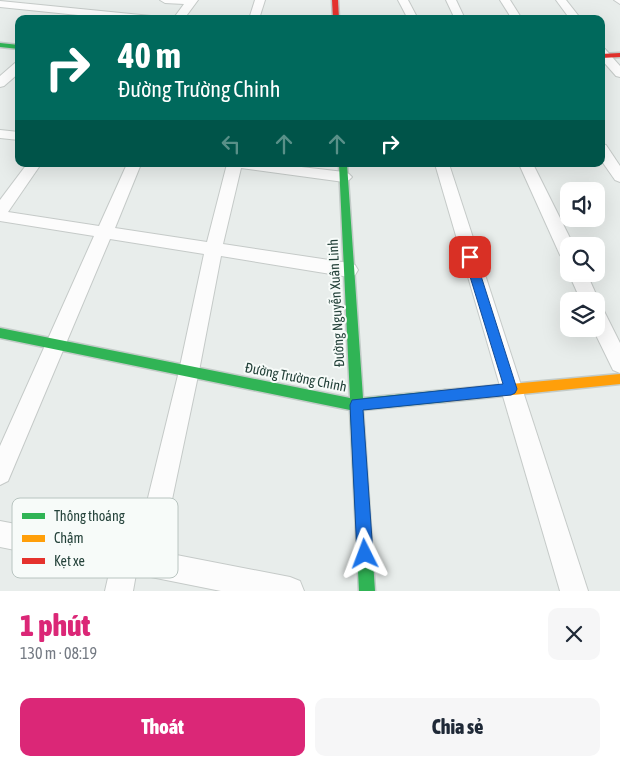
<!DOCTYPE html>
<html lang="vi">
<meta charset="utf-8">
<style>
:root{--surface:#fff;--page:#f6f6f7;--text:#1f2937;--muted:#747a83;--accent:#db2777}
body{margin:0;font-family:"Asap Condensed",sans-serif;background:var(--page);color:var(--text);height:100vh;display:flex;flex-direction:column;font-size:19px;white-space:nowrap}
*{box-sizing:border-box;margin:0}
p{font-size:16px;color:var(--muted)}
.icon{flex:none;width:28px;height:28px;fill:none;stroke:currentColor;stroke-width:2;stroke-linecap:round;stroke-linejoin:round}
.map{position:relative;height:591px;overflow:hidden}
.sheet{display:flex;flex-direction:column;background:var(--surface);flex:1}
.sheet>*{flex:none}
.hud{position:absolute;left:15px;top:15px;width:590px;height:152px;border-radius:10px;box-shadow:0 5px 20px #0002;background:#00695c;color:#fff;overflow:hidden}
.buttons{position:absolute;left:560px;top:182px;display:grid;gap:10px}
.buttons a{display:grid;place-items:center;width:45px;height:45px;border-radius:10px;background:var(--surface);box-shadow:0 5px 20px #0002;font-size:25px}
.pin{position:absolute;display:grid;place-items:center;width:42px;height:42px;color:#fff;margin:-21px;border-radius:10px;box-shadow:0 2px 8px #0006}
.me{position:absolute;width:55px;margin:-28px;rotate:357deg;stroke-linejoin:round;filter:drop-shadow(0 0 4px #0008)}
.turn{display:flex;align-items:center;gap:18px;height:105px;padding:0 20px;font-size:22px}
.turn .icon{width:65px;height:65px;stroke-width:2.5}
.turn b{display:block;font-size:35px;line-height:42px}
.lanes{display:flex;align-items:center;height:48px;padding:0 20px;background:#0003;justify-content:center;gap:25px;direction:ltr}
.lanes .off{opacity:.35}
.round{display:grid;place-items:center;flex:none;width:52px;height:52px;border-radius:10px;background:var(--page)}
.head{display:flex;align-items:center;justify-content:space-between;height:85px;padding:0 20px}
h1{font-size:30px;font-weight:800;line-height:38px;color:var(--accent)}
.action{display:flex;gap:10px;margin-top:auto;padding:10px 20px}
.action a{flex:1;height:58px;border-radius:10px;background:var(--accent);color:#fff;font-size:20px;font-weight:800;line-height:58px;text-align:center}
.action a+a{background:var(--page);color:var(--text)}
.map>svg:first-child{display:block}
.lines{fill:none;stroke-linecap:round;stroke-linejoin:round}
.street-casing{stroke:#c5cac8;stroke-width:2}
.fast-casing{stroke:#c3cbc8;stroke-width:3}
.slow-casing{stroke:#c3cbc8;stroke-width:3}
.jam-casing{stroke:#c3cbc8;stroke-width:3}
.street{fill:#fcfcfc;fill-rule:evenodd}
.fast{fill:#30b455;fill-rule:evenodd}
.slow{fill:#ff9f0a;fill-rule:evenodd}
.jam{fill:#e5322d;fill-rule:evenodd}
.route{fill:#1a73e8;stroke:#114b97}
.labels{text-anchor:middle;stroke-width:4;stroke-linejoin:round;paint-order:stroke}
.street-label{font-size:14px;fill:#24423a;stroke:#f7fbf9}
.key{fill:#f7fbf9;stroke:#b8c4c0;stroke-width:1}
.key-label{font-size:14px;fill:#24423a}
</style>
<div class="map">
<svg width="620" height="591" viewBox="0 0 620 591">
<rect width="100%" height="100%" fill="#e8edeb"/>
<g class="lines">
<g class="street-casing">
<g id="street">
<path d="M160,0H198L184,19H173L184,4L165,3Z"/>
<path d="M255,0H265L259,19H249Z"/>
<path d="M398,0H408L418,19H408Z"/>
<path d="M446,0H456L465,19H455Z"/>
<path d="M500,0H510L522,19H512Z"/>
<path d="M556,0H566L581,19H570Z"/>
<path d="M614,0H620V4Z"/>
<path d="M0,1L151,16L156,19H117L0,7Z"/>
<path d="M601,48L605,49L620,66V77L616,76L601,59Z"/>
<path d="M19,62V73L4,86L0,87V76L15,63Z"/>
<path d="M0,130L19,132V140L0,138Z"/>
<path d="M601,144L606,145L620,166V182L615,180L601,160Z"/>
<path d="M27,164H41L8,212L99,226L127,164H141L115,228L207,242L227,164H276L344,172L349,174L352,177L349,180L344,182L241,168L223,244L349,263L355,265L358,270L355,275L349,277L221,256L199,371L161,552L290,577L300,581L304,591H221L136,574L133,591H105L110,569L0,547V521L136,547L179,371L204,254L110,239L8,481L0,485V446L94,236L0,221V200Z"/>
<path d="M435,164H449L588,591H560Z"/>
<path d="M519,164H533L574,246H569V261L563,259L560,255Z"/>
<path d="M569,274H587L599,301L597,306L596,301H581Z"/>
<path d="M596,307L603,309L620,343V373L613,370L593,329H596Z"/>
</g>
</g>
<g class="fast-casing">
<g id="fast">
<path d="M0,43L19,45V49L0,47Z"/>
<path d="M339,164H347L363,398L445,390L450,392L452,396L450,400L445,402L363,410L375,591H359L350,410L0,338V328L350,398Z"/>
</g>
</g>
<g class="slow-casing">
<path id="slow" d="M620,374V384L445,402L440,400L438,396L440,392L445,390Z"/>
</g>
<g class="jam-casing">
<g id="jam">
<path d="M332,0H338L339,19H333Z"/>
<path d="M620,53V57L601,58V54Z"/>
</g>
</g>
<use href="#street" class="street"/>
<use href="#fast" class="fast"/>
<use href="#slow" class="slow"/>
<use href="#jam" class="jam"/>
</g>
<path class="route" d="M470,253L475,257L517,389L515,393L511,395L363,410L373,554L371,559L365,562L359,559L357,554L350,405L352,400L503,384L464,257Z"/>
<g class="labels">
<g class="street-label">
<text transform="translate(336 303) rotate(-93)" y="5">Đường Nguyễn Xuân Linh</text>
<text transform="translate(296 377) rotate(11)" y="5">Đường Trường Chinh</text>
</g>
</g>
<rect x="12" y="498" width="166" height="80" rx="8" class="key"/>
<rect x="22" y="513" width="23" height="6" fill="#30b455"/>
<rect x="22" y="535" width="23" height="7" fill="#ff9f0a"/>
<rect x="22" y="558" width="23" height="6" fill="#e5322d"/>
<g class="key-label">
<text x="54" y="521">Thông thoáng</text>
<text x="54" y="543">Chậm</text>
<text x="54" y="566">Kẹt xe</text>
</g>
</svg>
<div class="buttons">
<a><svg class="icon" aria-label="sound" viewBox="0 0 24 24"><path d="M4 9h4l5-4v14l-5-4H4zM17 9q2 3 0 6"/></svg></a>
<a><svg class="icon" aria-label="search" viewBox="0 0 24 24"><circle cx="10" cy="10" r="6"/><path d="M15 15l6 6"/></svg></a>
<a><svg class="icon" aria-label="layers" viewBox="0 0 24 24"><path d="M12 4l9 5-9 5-9-5zM3 14l9 5 9-5"/></svg></a>
</div>
<div class="pin" style="left:470px;top:257px;background:#d93025"><svg class="icon" aria-label="arrive" viewBox="0 0 24 24"><path d="M6 21V4h12l-3 4 3 4H6"/></svg></div>
<svg class="me" style="left:365px;top:554px" viewBox="-20 -20 40 40"><path d="M0-17L14 15 0 8-14 15z" fill="#1a73e8" stroke="#fff" stroke-width="4"/></svg>
<div class="hud">
<div class="turn"><svg class="icon" aria-label="right" viewBox="0 0 24 24"><path d="M7 20v-9h11M14 6l5 5-5 5"/></svg><div><b>40 m</b>Đường Trường Chinh</div></div>
<div class="lanes"><svg class="icon off" aria-label="left" viewBox="0 0 24 24"><path d="M17 20v-9H6M10 6l-5 5 5 5"/></svg><svg class="icon off" aria-label="ahead" viewBox="0 0 24 24"><path d="M12 20V5M6 11l6-6 6 6"/></svg><svg class="icon off" aria-label="ahead" viewBox="0 0 24 24"><path d="M12 20V5M6 11l6-6 6 6"/></svg><svg class="icon" aria-label="right" viewBox="0 0 24 24"><path d="M7 20v-9h11M14 6l5 5-5 5"/></svg></div>
</div>
</div>
<section class="sheet">
<div class="head"><div><h1>1 phút</h1><p>130 m · 08:19</p></div><a class="round"><svg class="icon" aria-label="close" viewBox="0 0 24 24"><path d="M6 6l12 12M18 6L6 18"/></svg></a></div>
<div class="action"><a>Thoát</a><a>Chia sẻ</a></div>
</section>
